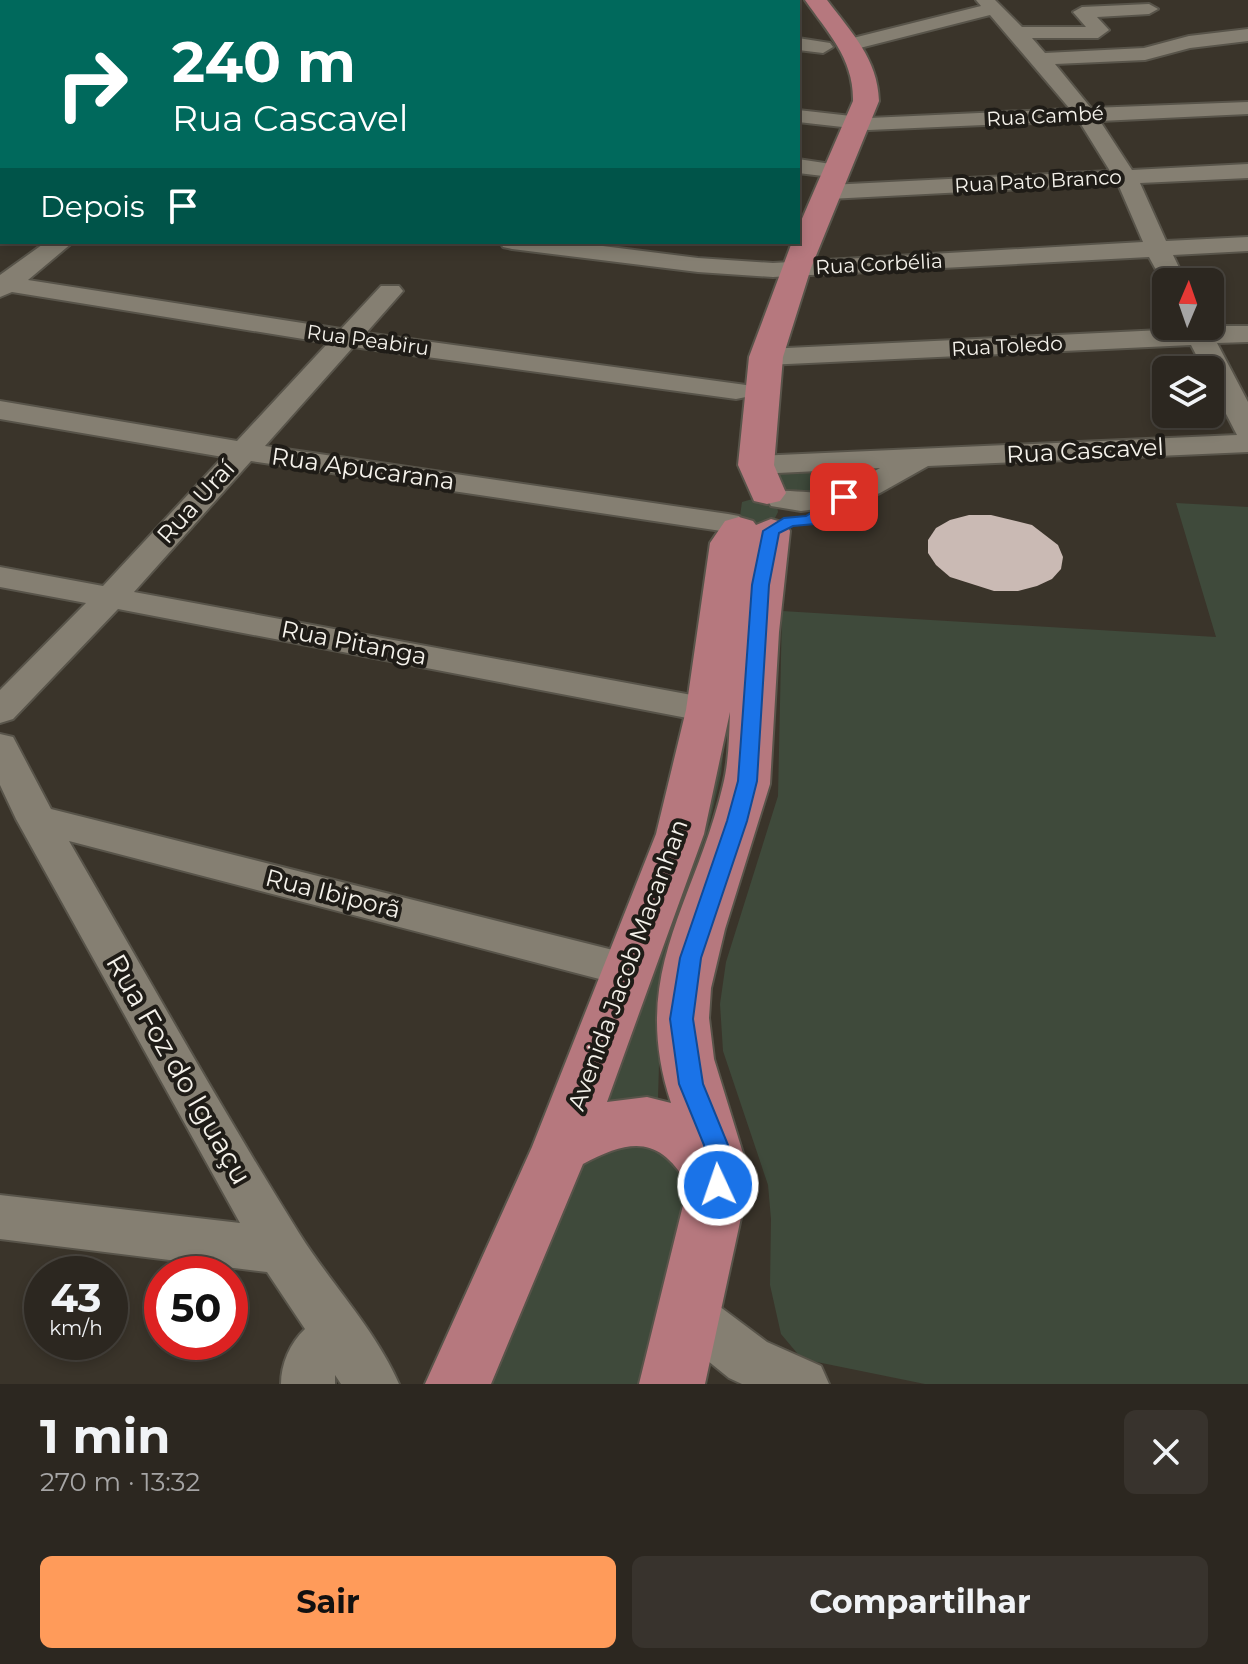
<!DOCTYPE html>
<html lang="pt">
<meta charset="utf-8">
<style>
:root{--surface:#2c2720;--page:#38332d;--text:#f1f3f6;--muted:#a6a5a5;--line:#48443e;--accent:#ff9b5a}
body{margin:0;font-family:Montserrat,sans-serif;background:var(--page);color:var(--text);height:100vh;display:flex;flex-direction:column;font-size:30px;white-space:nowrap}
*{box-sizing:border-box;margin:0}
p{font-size:26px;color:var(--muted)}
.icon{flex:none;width:44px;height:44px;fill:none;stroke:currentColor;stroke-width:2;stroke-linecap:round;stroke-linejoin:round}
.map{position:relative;height:1384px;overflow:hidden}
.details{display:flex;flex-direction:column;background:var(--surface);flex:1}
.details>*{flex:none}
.hud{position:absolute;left:0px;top:0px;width:800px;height:244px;box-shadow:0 4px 12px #0003,0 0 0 2px var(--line);background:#00695c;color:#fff;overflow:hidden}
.needle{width:52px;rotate:2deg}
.buttons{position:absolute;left:1152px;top:268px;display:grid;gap:16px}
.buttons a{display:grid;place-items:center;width:72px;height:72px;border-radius:12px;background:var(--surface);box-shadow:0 4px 12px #0003,0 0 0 2px var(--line);font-size:40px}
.speed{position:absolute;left:24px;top:1256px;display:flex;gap:16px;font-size:40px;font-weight:700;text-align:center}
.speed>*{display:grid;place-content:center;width:104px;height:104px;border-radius:50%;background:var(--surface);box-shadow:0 4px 12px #0003,0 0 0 2px var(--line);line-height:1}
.speed small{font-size:20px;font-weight:400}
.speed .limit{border:12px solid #d22;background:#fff;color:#111}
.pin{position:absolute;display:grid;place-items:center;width:68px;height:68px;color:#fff;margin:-34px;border-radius:16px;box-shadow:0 4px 12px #0006}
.me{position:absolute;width:88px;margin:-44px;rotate:357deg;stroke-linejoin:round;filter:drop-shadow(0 0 6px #0008)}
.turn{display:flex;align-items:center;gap:28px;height:168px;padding:0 40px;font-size:36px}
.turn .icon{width:104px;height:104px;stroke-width:2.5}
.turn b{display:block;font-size:56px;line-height:68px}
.then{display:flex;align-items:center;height:76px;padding:0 40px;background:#0003;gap:16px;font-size:30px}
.round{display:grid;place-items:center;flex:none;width:84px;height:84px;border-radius:12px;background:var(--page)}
.head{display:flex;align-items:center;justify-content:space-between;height:136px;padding:0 40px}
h1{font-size:48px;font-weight:700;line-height:60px}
.action{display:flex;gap:16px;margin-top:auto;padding:16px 40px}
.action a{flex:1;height:92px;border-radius:12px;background:var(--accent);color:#111;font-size:32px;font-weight:700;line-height:92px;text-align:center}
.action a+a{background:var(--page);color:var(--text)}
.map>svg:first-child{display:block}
.green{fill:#3f4a3b}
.building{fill:#cabab4}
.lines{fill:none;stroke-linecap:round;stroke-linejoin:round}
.minor-casing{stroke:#58544a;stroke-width:4}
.major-casing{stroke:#58544a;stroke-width:4}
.minor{fill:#857f72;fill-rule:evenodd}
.major{fill:#b6787e;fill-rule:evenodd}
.route{fill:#1a73e8;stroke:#114b97;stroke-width:2}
.labels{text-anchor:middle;stroke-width:8;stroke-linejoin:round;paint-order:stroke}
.far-street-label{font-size:20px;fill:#f5f2eb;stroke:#1f1c17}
.street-label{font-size:24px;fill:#f5f2eb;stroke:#1f1c17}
.near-street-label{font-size:28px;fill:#f5f2eb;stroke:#1f1c17}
</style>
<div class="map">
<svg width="1248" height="1384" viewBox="0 0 1248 1384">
<rect width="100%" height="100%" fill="#3a342a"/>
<g class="green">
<path d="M884,467L832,496L791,492L783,488L775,468Z"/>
<path d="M756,498L777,505L778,512L773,522L754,524L740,516L742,502Z"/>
<path d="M1176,503L1248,507V1384H925L802,1359L781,1334L770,1285L771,1219L768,1185L723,1051L720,1004L726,962L778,796L782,611L1216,637Z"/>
<path d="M739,609L721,774L708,830L662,965L658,1098L657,1100L597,1103Z"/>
<path d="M644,1137L693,1179L640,1384H475L573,1161Z"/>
</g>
<path class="building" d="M969,515H991L1032,525L1058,545L1063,557L1061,569L1052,579L1037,586L1018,591H994L950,577L936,565L928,553V540L936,528L950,520Z"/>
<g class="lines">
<g class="minor-casing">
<g id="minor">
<path d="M84,0H105L83,2Z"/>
<path d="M364,0H383L363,2Z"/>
<path d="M402,0H435L436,2H403Z"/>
<path d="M643,0H662L642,2Z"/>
<path d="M976,0H995L1022,27H1086L1073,12L1082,7L1149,4L1158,9L1149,14L1097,17L1109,30L1098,38H1032L1045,53L1144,48L1189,36L1248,29V41L1190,48L1145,60L1055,64L1091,108L1248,102V114L1100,121L1132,170L1248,164V178L1140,183L1166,241L1248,237V251L1173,255L1186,282H1166V288L1149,257L773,277L698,272L512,249L503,247L500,242H571L698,258L773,263L1143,242L1118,184L829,199L821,197L818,192L821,187L829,185L1110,171L1079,121L869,130L798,122V110L869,118L1070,109L990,15L852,50L842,44L845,40L981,6Z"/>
<rect x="0" y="7" width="2" height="10"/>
<path d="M798,38L830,43L833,47L823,53L798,50Z"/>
<path d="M2,44V56L0,57V45Z"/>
<rect x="0" y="121" width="2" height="12"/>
<path d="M798,159L831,164L834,169L823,176L798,173Z"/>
<rect x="0" y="168" width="2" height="14"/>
<path d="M46,242L72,243L28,280L341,329L381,286H399L403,291L366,333L746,385L750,391L746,397L736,399L353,347L265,446L728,514L739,516L744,523L739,530L728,532L251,461L134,592L708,698L721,702L726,710L721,718L708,722L118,609L13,719L0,723V690L86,603L0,587V567L103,586L223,457L0,419V401L237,441L328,343L12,292L0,297V275Z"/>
<path d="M1182,326H1248V342L1217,343L1248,402V452L928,466L880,493L847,505L801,511L771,506L767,499L771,492C786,489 800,493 815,492C838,491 860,479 880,468L756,474L745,471L741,465L745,459L756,456L1237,435L1210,383V370H1204L1191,345L766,365L756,363L752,357L756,351L766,349L1183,329Z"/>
<path d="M0,734L13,737L51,809L645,958L652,970L645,982L630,987L69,841C145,972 219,1105 299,1233C331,1284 375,1329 399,1384H341L335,1375V1384H281C281,1364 290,1343 305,1329L267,1272L0,1239V1195L240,1223L16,819L0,785Z"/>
<path d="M689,1290L707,1297L767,1342L821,1366L829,1384H742L729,1378L671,1331L663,1314L671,1297Z"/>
</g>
</g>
<g class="major-casing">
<g id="major">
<path d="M805,0H827C851,32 878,59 879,101L811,268L783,357L774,465L786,493L780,501L767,504L754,501L738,465L749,357L792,242H798V228L853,101C854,59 828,33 805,0Z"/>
<path d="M739,517L753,521L756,525L771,519L785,523L790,531L779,632L770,784L725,929L711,988L709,1018L714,1059L750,1176L705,1384H639L688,1185C659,1135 630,1139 583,1164L491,1384H425L532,1147L656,834L686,710L710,543L725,521ZM730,712C729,736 729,761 723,785C695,904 628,973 671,1103L647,1097L607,1102L704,834Z"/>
</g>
</g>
<use href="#minor" class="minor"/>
<use href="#major" class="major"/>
</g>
<path class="route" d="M844,492L852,497L850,500L815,524L793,526L779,533L769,585L757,781L747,821L701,958L693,1019L703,1084L728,1145L731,1185L727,1193L718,1196L709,1193L706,1185L704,1145L679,1084L670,1019L680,958L727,821L738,781L752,585L763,531L784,518L806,516Z"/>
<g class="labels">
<g class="far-street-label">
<text transform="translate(1045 116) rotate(-3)" y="7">Rua Cambé</text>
<text transform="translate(1038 181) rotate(-3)" y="7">Rua Pato Branco</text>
<text transform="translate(879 264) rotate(-3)" y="7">Rua Corbélia</text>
<text transform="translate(368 340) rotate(8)" y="7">Rua Peabiru</text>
<text transform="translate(1007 346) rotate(-3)" y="7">Rua Toledo</text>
</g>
<g class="street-label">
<text transform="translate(1085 451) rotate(-3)" y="8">Rua Cascavel</text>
<text transform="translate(363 469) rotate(8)" y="8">Rua Apucarana</text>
<text transform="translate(196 502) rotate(-48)" y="8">Rua Uraí</text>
<text transform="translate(354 643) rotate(11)" y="8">Rua Pitanga</text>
<text transform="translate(333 894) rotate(14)" y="8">Rua Ibiporã</text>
<text transform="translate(628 965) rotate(-70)" y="8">Avenida Jacob Macanhan</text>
</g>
<g class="near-street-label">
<text transform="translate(179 1069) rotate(60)" y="10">Rua Foz do Iguaçu</text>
</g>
</g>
</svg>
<div class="buttons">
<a><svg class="needle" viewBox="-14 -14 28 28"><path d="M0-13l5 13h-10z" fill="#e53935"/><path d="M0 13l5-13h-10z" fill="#a6a5a5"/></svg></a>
<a><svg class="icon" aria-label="layers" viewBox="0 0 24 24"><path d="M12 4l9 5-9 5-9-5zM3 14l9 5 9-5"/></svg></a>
</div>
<div class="speed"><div>43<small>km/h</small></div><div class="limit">50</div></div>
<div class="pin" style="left:844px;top:497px;background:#d93025"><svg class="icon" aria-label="arrive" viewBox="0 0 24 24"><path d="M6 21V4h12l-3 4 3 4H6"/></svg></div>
<svg class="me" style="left:718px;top:1185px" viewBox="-20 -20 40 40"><circle r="17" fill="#1a73e8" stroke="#fff" stroke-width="3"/><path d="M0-11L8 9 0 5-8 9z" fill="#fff"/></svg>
<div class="hud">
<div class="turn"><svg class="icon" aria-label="right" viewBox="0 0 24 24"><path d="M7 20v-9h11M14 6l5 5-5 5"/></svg><div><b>240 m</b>Rua Cascavel</div></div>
<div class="then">Depois<svg class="icon" aria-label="arrive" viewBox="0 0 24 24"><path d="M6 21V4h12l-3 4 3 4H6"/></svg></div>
</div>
</div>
<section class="details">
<div class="head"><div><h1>1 min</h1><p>270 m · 13:32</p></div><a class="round"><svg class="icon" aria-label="close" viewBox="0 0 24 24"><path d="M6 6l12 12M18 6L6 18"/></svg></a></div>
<div class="action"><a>Sair</a><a>Compartilhar</a></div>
</section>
